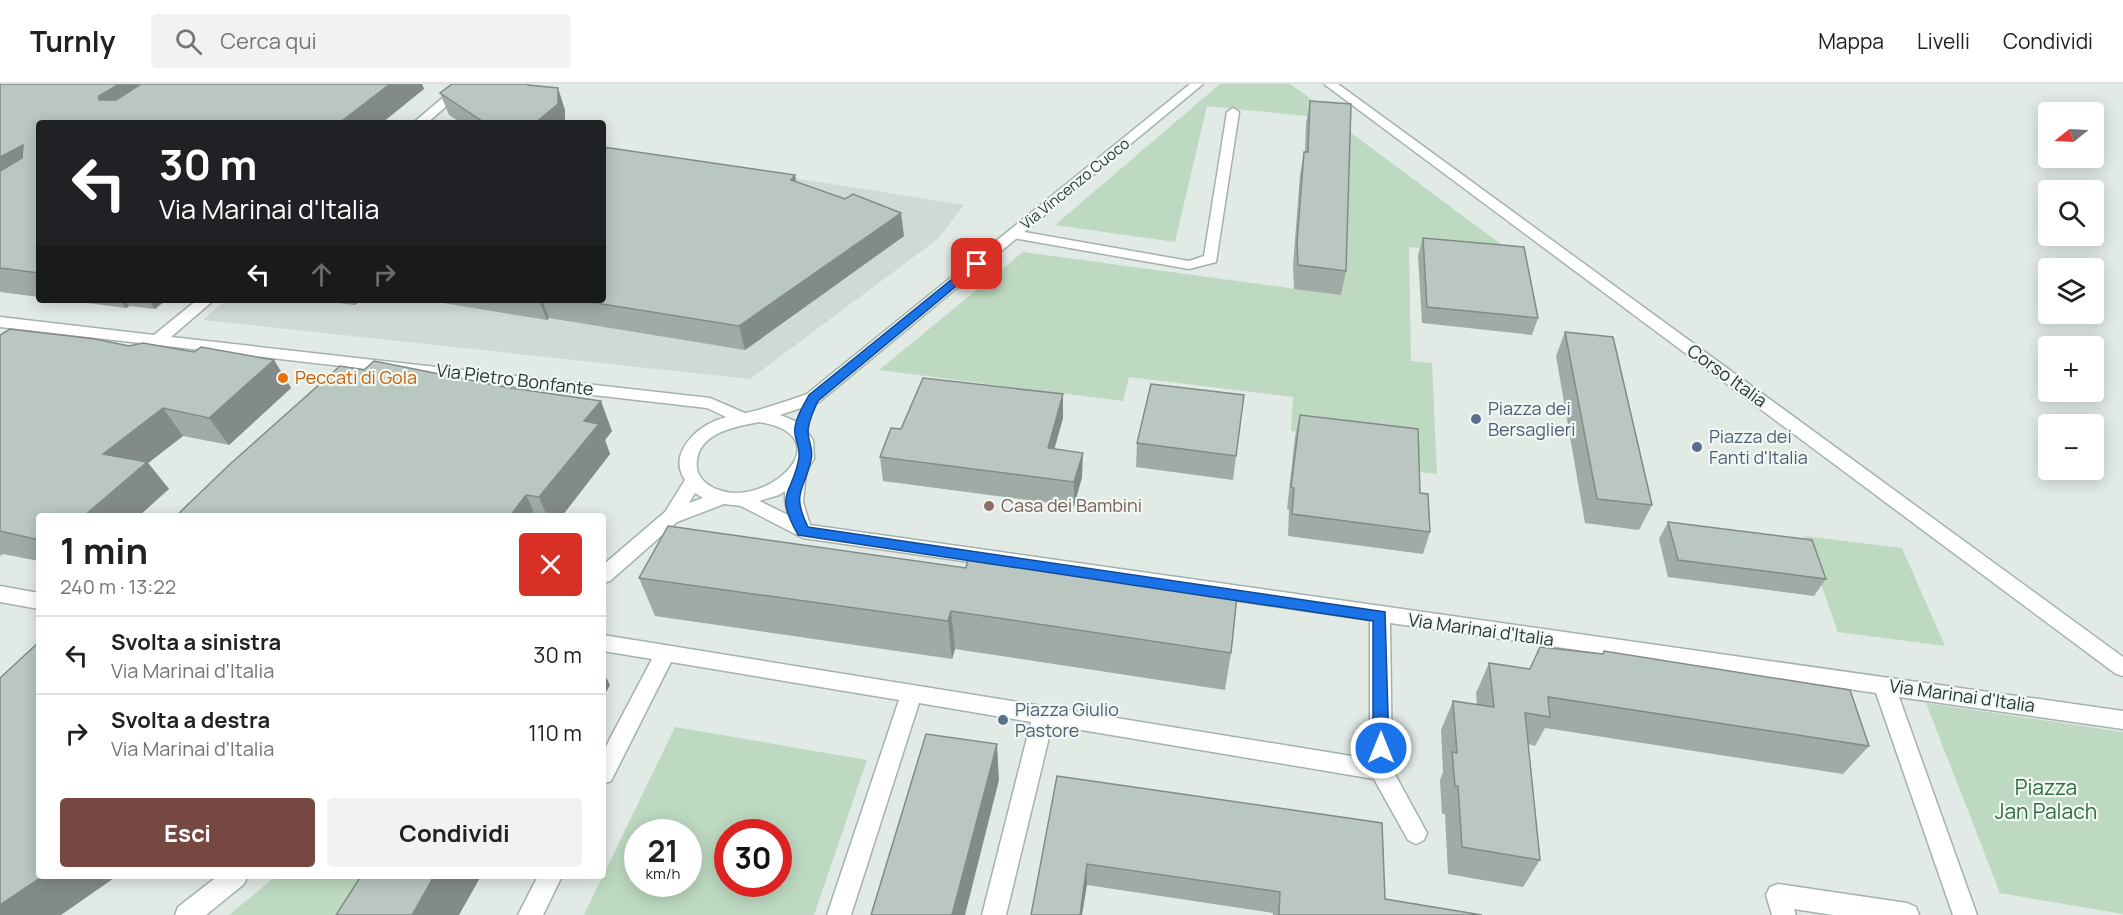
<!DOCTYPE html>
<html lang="it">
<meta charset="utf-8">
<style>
:root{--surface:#fff;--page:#f2f2f2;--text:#202124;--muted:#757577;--line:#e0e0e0;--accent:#774742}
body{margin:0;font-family:Manrope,sans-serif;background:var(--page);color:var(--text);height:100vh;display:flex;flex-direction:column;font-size:22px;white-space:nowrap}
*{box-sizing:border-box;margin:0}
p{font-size:20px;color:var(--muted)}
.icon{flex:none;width:33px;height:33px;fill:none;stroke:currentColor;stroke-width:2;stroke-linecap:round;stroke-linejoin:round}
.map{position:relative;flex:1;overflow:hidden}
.side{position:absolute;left:36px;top:429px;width:570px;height:366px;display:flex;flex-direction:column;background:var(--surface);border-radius:6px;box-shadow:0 3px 15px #0003}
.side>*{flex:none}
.top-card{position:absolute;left:36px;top:36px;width:570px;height:183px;border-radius:6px;box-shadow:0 3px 15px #0003;background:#202124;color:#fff;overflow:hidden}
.needle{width:39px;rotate:252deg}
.controls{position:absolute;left:2038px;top:18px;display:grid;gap:12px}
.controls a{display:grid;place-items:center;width:66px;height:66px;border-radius:6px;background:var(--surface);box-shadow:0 3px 15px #0003;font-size:30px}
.speed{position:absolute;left:624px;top:735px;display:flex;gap:12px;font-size:30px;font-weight:700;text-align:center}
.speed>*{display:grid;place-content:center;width:78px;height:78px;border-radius:50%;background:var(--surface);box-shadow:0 3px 15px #0003;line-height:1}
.speed small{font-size:15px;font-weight:400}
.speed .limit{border:9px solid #d22;background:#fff;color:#111}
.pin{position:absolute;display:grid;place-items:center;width:51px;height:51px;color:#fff;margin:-26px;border-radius:12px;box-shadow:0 3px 9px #0006}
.me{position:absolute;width:66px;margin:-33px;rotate:0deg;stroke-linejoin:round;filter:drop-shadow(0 0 4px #0008)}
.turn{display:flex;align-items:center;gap:21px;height:126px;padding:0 24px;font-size:27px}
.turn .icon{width:78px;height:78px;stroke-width:2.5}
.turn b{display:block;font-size:42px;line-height:51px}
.lanes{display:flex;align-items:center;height:57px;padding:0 24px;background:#0003;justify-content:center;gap:30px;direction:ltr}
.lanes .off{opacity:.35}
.round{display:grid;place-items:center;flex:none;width:63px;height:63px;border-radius:6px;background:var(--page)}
.summary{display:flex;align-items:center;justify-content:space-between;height:102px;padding:0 24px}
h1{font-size:36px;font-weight:700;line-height:45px}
.action{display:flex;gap:12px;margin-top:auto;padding:12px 24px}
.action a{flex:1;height:69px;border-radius:6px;background:var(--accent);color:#fff;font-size:24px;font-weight:700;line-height:69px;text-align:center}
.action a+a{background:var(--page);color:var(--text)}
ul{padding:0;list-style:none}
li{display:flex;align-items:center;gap:18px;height:78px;padding:0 24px;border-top:2px solid var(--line)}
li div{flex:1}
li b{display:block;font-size:22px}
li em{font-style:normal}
header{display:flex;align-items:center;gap:36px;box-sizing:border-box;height:84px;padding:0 30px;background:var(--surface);border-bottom:2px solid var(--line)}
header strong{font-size:28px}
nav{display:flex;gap:33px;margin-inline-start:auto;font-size:21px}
.search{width:420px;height:54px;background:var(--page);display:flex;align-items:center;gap:15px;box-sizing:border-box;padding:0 21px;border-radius:6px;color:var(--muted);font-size:22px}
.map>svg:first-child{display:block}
.built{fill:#d0dad4}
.green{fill:#bdd9c1;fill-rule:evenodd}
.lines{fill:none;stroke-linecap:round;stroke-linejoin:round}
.street-casing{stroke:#a5b1ab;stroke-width:3}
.secondary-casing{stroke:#a2b4ab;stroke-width:3}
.street{fill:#fff;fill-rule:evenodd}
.secondary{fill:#fff;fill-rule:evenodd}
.wall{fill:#a0aba6}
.shaded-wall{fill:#828b87}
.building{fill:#bac7c1;stroke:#828b87;stroke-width:1.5}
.route{fill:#1a73e8;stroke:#114b97;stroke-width:1.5}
.food-dot{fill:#e8710a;stroke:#f1f7f3;stroke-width:2}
.service-dot{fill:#5c6f8a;stroke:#f1f7f3;stroke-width:2}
.education-dot{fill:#8d6e63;stroke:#f1f7f3;stroke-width:2}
.labels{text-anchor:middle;stroke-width:4.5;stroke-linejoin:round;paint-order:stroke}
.far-street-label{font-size:15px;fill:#243930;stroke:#f1f7f3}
.street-label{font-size:18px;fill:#243930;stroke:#f1f7f3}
.food-label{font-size:18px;fill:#c56008;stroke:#f1f7f3;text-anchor:start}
.service-label{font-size:18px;fill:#4e5e75;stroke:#f1f7f3;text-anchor:start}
.education-label{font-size:18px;fill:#785e54;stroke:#f1f7f3;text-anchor:start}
.near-park-label{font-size:21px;fill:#326b41;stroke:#f1f7f3}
</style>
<header>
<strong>Turnly</strong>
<div class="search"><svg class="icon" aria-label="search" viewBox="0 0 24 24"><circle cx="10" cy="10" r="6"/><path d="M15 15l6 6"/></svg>Cerca qui</div>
<nav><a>Mappa</a><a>Livelli</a><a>Condividi</a></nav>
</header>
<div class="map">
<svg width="2123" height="831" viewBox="0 0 2123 831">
<rect width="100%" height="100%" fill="#e1eae5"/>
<path class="built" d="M603,64L964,121L939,154L750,295L203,236L226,216H603Z"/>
<g class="green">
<path d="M1220,0H1290L1339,35L1207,22L1175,158L1055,141Z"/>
<path d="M1347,46L1521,175L1409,163L1411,277L1432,279L1437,390L1420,388L1419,363L1291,347L1293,313L1129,293L1123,317L879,286L1023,168L1341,211Z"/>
<path d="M1804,452L1902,464L1945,562L1838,548Z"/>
<path d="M1926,619L2123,648V830L2000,809Z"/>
<path d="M675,643L867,676L814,831H584ZM638,748H688V800H638ZM728,748H778V800H728Z"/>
<path d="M276,792H409L385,831H229Z"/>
</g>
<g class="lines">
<g class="street-casing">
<g id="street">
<path d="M459,0H472L427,39H413Z"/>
<path d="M1233,24L1239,28L1216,178L1189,185L1013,154L1006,150L1013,146L1189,177L1204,172L1227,28Z"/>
<path d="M197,216H214L171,253L710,314L747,330L749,334L741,340L707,324L0,243V233L154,251Z"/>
<path d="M797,383L806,389L803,418L810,441L2123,627V645L1899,613L1977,831H1953L1876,609L1390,539L1392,685L1427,749L1424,756L1416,760L1408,756L1374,695L1052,641L1006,831H982L1031,638L919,619L851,831H827L899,616L671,578L611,697L603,700V668L652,575L603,567V551L1370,675V536L803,454L737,420L734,415L737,410L743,409L788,431C784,416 783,398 791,385Z"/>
<path d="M0,502L39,509V525L0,518Z"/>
<path d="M538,792H562L543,831H518Z"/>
<path d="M1778,800L1907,819L1916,823L1919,831H1833L1794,825L1796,831H1772L1766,811L1770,803Z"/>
</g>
</g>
<g class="secondary-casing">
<g id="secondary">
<path d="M1190,0H1203L819,318L780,331L800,339L813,356L814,375L799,398L779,411L742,422L724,420L677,438L610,497L603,499V481L665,428L685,396C668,371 694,345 717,336C730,331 745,330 758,326C775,321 791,316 807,310ZM759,338C844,352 769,424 719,406C709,403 699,395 697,385C693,350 733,343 759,338ZM695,409L703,414L689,419Z"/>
<path d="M1324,0H1338L2123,573V592L2116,590Z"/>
<path d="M218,792H248L244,800L206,831H175L178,823Z"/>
</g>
</g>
<use href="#street" class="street"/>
<use href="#secondary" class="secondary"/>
</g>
<g class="wall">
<path d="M0,0H422L424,5L39,39V213L0,208Z"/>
<path d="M534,1L565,26V39H461L449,31L440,9Z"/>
<path d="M1310,17L1346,187L1341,211L1294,205L1293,182L1300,91L1304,68H1305L1306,39Z"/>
<path d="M795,91L796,98L904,152L745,266L549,234L547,236L443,219L441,216H603Z"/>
<path d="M1423,154L1538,234L1532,251L1422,239L1418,171Z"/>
<path d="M63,216H166L155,225L129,222L126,224Z"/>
<path d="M311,216H360L355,221Z"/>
<path d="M1565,248L1652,421L1639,446L1585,439L1556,272Z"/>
<path d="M0,251L194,268L274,276L291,304L229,361L183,352L148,379L169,405L39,432V477L3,470L0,472Z"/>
<path d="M1063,310V334L1054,365L1082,393L1074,422L883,397L880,373L901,345Z"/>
<path d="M1300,331L1420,409L1430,448L1423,470L1288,452L1289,426L1287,425L1295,353Z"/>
<path d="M612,347L605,356L610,370L562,432H176Z"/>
<path d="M1137,359L1236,372L1233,396L1136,383Z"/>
<path d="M1668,438L1826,495L1814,512L1668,493L1659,455Z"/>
<path d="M668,442L1231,569L1225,606L955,565L952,575L655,532L639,494Z"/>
<path d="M1604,567L1869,662L1843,690L1545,644L1535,662L1528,660L1540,776L1523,803L1448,790L1445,730H1442L1440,696L1443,688L1441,646L1453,617L1477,621L1476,609L1489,579L1530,585L1602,570Z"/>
<path d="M1057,692L1385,815L1482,831H1273V829L1087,801Z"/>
</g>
<g class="shaded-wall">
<path d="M119,0H171L115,37L99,16V12Z"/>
<path d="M390,0H422L424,5L382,39H339Z"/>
<path d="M558,4L565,26V39H535Z"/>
<path d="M23,61L39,84L0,108V73Z"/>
<path d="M795,91L799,114L791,96Z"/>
<path d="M901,129L904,152L745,266L739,242Z"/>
<path d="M120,216H125L129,222L126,224Z"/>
<path d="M148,216H166L155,225Z"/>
<path d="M352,216H360L355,221Z"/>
<path d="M539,216H542L549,234L547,236Z"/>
<path d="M274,276L291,304L229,361L209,334Z"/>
<path d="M1063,310V334L1048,388V364Z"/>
<path d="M601,317L612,347L605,356L610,370L562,432H547L539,413L584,337Z"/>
<path d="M163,324L183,352L148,379L169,405L139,432H84L103,370Z"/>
<path d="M1083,369L1082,393L1074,422V398Z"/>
<path d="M526,411L536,432H510Z"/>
<path d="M951,527L955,565L952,575L948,537Z"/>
<path d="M603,587L610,601L603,614Z"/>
<path d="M997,660L999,696L965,831H952Z"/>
<path d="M1087,780V801L1082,831H1080Z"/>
<path d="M43,792H117L61,831H0V821Z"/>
<path d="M434,792H481L459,831H412Z"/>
</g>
<g class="building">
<path d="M0,0H119L99,12V16H116L141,0H390L339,39H39V189L0,184V87L22,74L23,61L0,73Z"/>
<path d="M452,0H528V1L558,4V20L535,39H485L440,9Z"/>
<path d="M1310,17L1351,20L1346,187L1298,181L1297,158L1304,68H1308Z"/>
<path d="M603,63L795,91L791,96L845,115L853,110L901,129L739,242L577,216H603Z"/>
<path d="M1423,154L1524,163L1538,234L1427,223Z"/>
<path d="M10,245L95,255L129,262L143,259L194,268L201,263L274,276L209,334L163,324L103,370L147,378L84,432H39V456L0,447V251Z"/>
<path d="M1565,248L1613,253L1652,421L1597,415Z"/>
<path d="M374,277L505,303L601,317L584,337L599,340L539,413L526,411L510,432H176L229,381L340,282L364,286Z"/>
<path d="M923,294L1063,310L1048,364L1083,369L1074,398L880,373L891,344L901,345Z"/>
<path d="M1151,300L1244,311L1236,372L1137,359Z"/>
<path d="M1300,331L1418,345L1420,409L1428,410L1430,448L1292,430L1294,404L1291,403Z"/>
<path d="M1668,438L1812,456L1826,495L1678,476Z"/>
<path d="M668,442L966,484L968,475L1237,512L1231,569L951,527L948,537L639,494Z"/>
<path d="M39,558V792H43L0,821V594Z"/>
<path d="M1540,563L1603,570L1604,567L1850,606L1869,662L1548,613L1550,633L1525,629L1540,776L1462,763L1458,702H1455L1452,668L1457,669L1453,617L1494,623L1489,579L1530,585Z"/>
<path d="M926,650L997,660L952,831H871Z"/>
<path d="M1057,692L1382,739L1385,815L1482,831H1279L1280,808L1087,780L1080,831H1031Z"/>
<path d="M361,792H434L412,831H336Z"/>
</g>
<path class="route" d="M973,178L983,180L818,317C814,326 808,337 808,348C808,358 814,364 811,376C804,408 791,408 808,443L1385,528L1389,664L1387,669H1375L1373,664V537L798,451C773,406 793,412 799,373C800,363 796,359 795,350C793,338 803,322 809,311Z"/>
<circle class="food-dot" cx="283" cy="294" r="6"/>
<g class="service-dot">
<circle cx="1476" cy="335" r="6"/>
<circle cx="1697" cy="363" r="6"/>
<circle cx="1003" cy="636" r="6"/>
</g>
<circle class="education-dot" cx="989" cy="422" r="6"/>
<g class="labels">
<g class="far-street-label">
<text transform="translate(1075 100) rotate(-39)" y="5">Via Vincenzo Cuoco</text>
</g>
<g class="street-label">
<text transform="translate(1727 292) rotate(36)" y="6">Corso Italia</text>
<text transform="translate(515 296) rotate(7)" y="6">Via Pietro Bonfante</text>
<text transform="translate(1481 546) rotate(8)" y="6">Via Marinai d'Italia</text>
<text transform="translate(1962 612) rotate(8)" y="6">Via Marinai d'Italia</text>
</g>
<g class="food-label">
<text x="295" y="300">Peccati di Gola</text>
</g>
<g class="service-label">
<text x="1488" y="331">Piazza dei<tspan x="1488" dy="21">Bersaglieri</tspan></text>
<text x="1709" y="359">Piazza dei<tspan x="1709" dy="21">Fanti d'Italia</tspan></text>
<text x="1015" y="632">Piazza Giulio<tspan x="1015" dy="21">Pastore</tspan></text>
</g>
<g class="education-label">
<text x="1001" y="428">Casa dei Bambini</text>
</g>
<g class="near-park-label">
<text x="2046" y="711">Piazza<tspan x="2046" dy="24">Jan Palach</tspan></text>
</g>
</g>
</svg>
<div class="controls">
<a><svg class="needle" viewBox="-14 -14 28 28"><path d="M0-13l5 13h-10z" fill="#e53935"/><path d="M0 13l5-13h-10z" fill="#757577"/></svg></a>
<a><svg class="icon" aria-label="search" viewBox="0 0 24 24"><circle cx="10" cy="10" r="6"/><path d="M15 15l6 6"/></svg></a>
<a><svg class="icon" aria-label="layers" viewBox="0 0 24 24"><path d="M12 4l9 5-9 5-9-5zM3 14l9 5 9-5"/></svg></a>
<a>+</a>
<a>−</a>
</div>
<div class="speed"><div>21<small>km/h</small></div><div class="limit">30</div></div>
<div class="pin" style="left:977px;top:180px;background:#d93025"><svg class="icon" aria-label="arrive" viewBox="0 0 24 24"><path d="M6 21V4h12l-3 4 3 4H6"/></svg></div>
<svg class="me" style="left:1381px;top:664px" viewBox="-20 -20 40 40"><circle r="17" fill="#1a73e8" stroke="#fff" stroke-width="3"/><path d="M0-11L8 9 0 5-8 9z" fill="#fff"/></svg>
<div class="top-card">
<div class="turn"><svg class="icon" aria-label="left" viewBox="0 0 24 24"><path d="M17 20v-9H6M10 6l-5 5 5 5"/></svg><div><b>30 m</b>Via Marinai d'Italia</div></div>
<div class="lanes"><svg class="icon" aria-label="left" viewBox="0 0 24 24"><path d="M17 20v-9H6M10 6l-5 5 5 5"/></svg><svg class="icon off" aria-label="ahead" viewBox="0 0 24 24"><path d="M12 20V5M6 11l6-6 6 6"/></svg><svg class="icon off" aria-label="right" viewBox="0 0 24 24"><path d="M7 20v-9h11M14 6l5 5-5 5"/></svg></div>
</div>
<section class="side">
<div class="summary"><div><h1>1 min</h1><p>240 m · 13:22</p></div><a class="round" style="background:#d93025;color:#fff"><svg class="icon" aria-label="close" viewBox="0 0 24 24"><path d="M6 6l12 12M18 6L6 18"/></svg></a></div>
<ul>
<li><svg class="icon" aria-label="left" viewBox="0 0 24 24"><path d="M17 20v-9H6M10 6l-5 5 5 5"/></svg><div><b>Svolta a sinistra</b><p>Via Marinai d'Italia</p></div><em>30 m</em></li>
<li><svg class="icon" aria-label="right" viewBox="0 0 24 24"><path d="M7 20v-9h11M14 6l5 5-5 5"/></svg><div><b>Svolta a destra</b><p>Via Marinai d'Italia</p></div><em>110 m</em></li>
</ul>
<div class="action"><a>Esci</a><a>Condividi</a></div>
</section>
</div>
